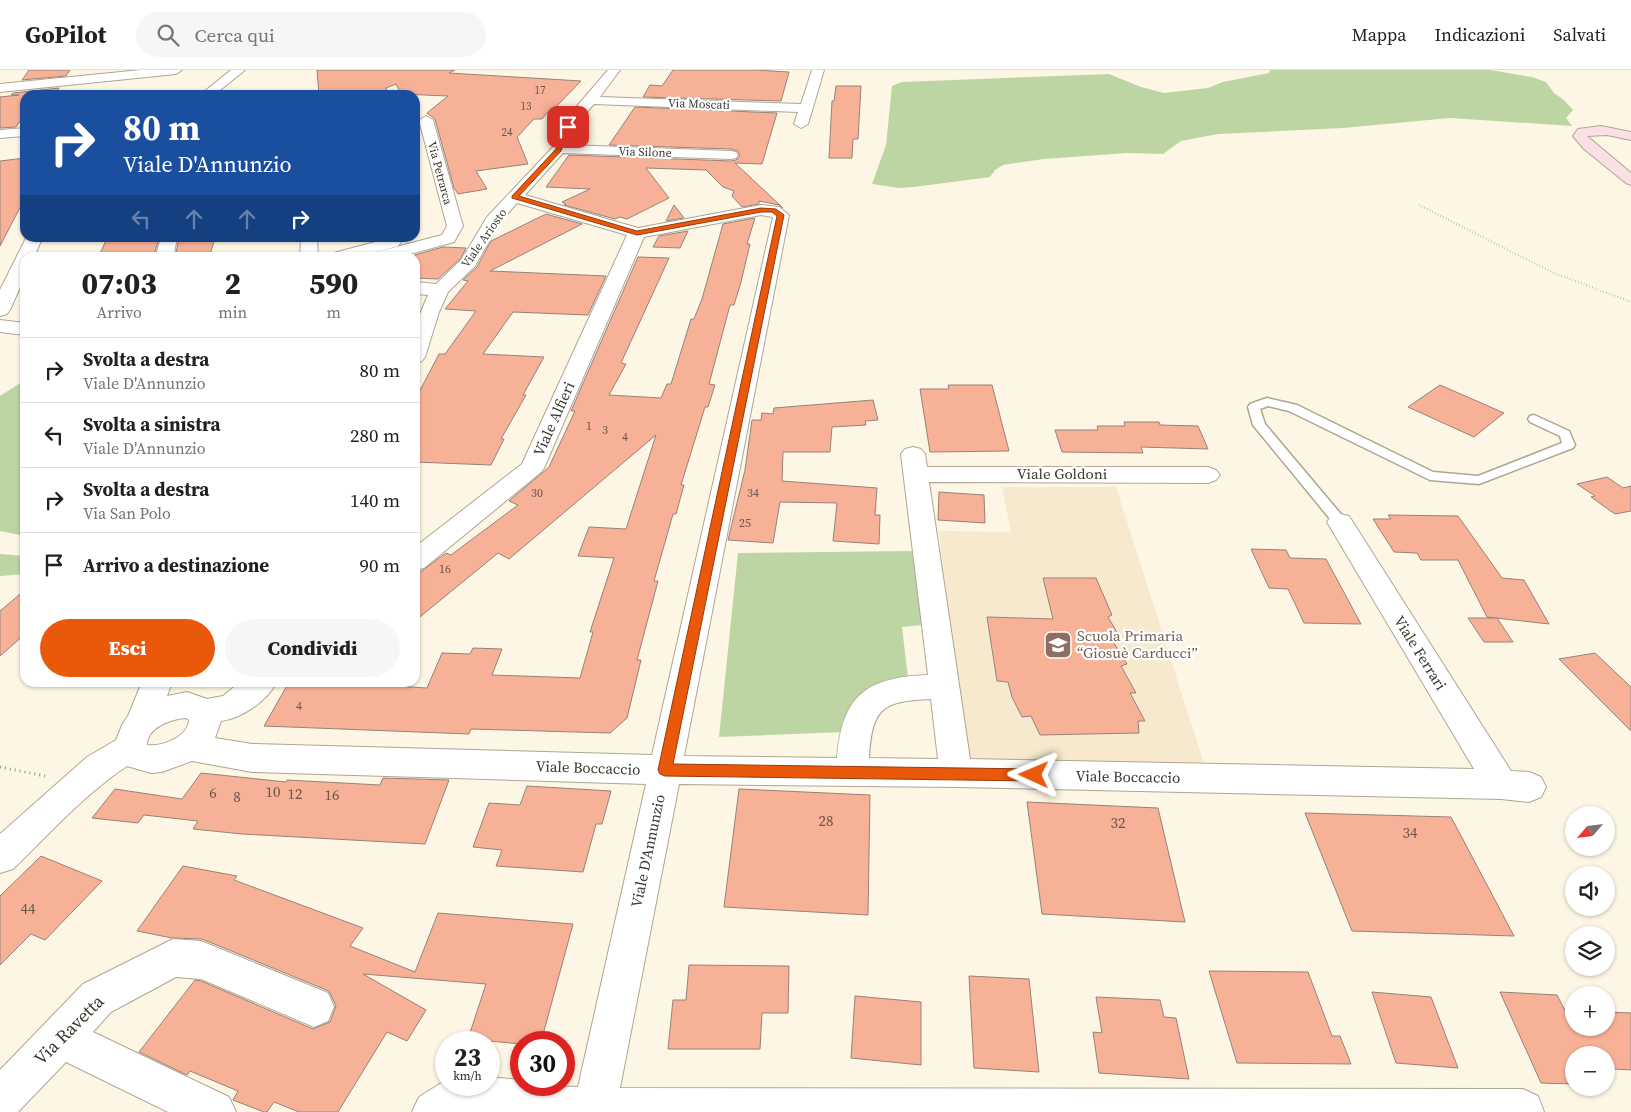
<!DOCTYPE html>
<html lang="it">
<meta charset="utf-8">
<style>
:root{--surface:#fff;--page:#f6f6f6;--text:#202124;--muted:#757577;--line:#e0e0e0;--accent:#ea580c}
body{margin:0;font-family:"Source Serif 4",serif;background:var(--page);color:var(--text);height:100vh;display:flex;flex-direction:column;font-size:19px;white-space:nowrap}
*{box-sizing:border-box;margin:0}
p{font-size:16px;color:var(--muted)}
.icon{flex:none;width:28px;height:28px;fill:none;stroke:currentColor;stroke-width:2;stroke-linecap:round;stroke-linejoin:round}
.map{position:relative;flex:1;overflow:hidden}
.panel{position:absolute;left:20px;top:182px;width:400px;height:435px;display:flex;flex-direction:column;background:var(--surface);border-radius:15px;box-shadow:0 1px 4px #0004}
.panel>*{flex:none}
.banner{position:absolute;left:20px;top:20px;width:400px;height:152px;border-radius:15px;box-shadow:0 1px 4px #0004;background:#1a4fa0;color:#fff;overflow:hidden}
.needle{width:32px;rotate:242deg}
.buttons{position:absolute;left:1565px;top:736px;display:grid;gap:10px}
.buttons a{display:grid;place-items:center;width:50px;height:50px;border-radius:50%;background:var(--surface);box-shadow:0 1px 4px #0004;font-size:25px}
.speed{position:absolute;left:435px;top:961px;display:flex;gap:10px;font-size:25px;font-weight:700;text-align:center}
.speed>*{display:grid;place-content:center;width:65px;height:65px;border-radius:50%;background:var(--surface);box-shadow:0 1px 4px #0004;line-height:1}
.speed small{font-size:12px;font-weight:400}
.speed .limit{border:8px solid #d22;background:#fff;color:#111}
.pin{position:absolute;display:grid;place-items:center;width:42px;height:42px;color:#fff;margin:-21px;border-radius:10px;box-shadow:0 2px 8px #0006}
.me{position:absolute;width:55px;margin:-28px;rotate:271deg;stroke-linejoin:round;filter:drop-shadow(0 0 4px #0008)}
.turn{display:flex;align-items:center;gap:18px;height:105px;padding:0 20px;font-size:22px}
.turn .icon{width:65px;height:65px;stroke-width:2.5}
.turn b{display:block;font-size:35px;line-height:42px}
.lanes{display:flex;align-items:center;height:48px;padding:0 20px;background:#0003;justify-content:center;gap:25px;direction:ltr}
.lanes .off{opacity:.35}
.eta{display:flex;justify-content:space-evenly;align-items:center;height:85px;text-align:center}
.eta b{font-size:30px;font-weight:800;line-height:35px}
.primary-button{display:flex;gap:10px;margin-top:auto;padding:10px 20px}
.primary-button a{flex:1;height:58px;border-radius:30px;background:var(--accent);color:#fff;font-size:20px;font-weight:800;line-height:58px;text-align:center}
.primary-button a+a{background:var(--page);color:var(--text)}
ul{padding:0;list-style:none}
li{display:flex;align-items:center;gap:15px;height:65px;padding:0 20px;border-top:1px solid var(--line)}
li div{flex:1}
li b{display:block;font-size:19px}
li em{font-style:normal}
header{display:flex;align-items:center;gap:30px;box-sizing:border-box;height:70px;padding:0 25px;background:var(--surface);border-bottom:1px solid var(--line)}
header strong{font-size:24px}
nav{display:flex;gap:28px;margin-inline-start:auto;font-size:18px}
.search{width:350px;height:45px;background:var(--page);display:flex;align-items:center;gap:12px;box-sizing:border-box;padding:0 18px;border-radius:28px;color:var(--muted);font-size:19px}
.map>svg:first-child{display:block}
.built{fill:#f6e9cd}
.green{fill:#bdd5a3}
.building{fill:#f7b197;stroke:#97827a}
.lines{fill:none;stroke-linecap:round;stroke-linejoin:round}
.lane-casing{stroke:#afa692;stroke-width:3}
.street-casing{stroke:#afa692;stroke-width:2}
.secondary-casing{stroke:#afa692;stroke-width:2}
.path-far1{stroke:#999387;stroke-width:2;stroke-dasharray:0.5 2.5;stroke-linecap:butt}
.path{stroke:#999387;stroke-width:3;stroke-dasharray:1 4;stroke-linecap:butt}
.lane{fill:#fff;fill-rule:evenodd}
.street{fill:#fff;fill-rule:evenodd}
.secondary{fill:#fadfe4;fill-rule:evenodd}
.route{fill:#ea580c;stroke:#983908}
.labels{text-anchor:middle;stroke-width:4.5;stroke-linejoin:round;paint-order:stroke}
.far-number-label{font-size:11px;fill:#6b564a}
.far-street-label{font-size:12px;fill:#3c3830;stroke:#fff}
.number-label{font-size:12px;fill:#6b564a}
.street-label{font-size:15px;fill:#3c3830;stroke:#fff}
.education-label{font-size:15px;fill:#785e54;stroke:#fff;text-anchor:start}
.near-number-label{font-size:15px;fill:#6b564a}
.near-street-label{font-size:18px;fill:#3c3830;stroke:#fff}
</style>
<header>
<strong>GoPilot</strong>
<div class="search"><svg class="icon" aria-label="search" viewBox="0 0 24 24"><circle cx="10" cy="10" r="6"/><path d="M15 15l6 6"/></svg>Cerca qui</div>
<nav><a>Mappa</a><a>Indicazioni</a><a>Salvati</a></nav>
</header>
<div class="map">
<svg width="1631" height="1042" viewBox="0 0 1631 1042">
<rect width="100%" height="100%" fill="#fef6e5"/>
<path class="built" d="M1002,417H1116L1205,697L963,688L939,461L1011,462Z"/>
<g class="green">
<path d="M1270,0H1490L1532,7L1546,12L1554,23L1564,30L1573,40L1566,48L1572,56L1450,48L1343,58L1218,64L1181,71L1163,84L1127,83L1044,89L1003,95L995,100L990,107L914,117L899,118L872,114L886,75L892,16L902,12L1109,4L1141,17L1164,23L1208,18L1223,12L1269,3Z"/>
<path d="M25,310V466L0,461V326Z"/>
<path d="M912,481L923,555L902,557L908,608L844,662L719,667L738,483Z"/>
<path d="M0,484L25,486V504L0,506Z"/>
</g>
<g class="building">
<path d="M29,0H70L66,6L22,10Z"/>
<path d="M317,0H455L449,3L581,11L551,42H548L542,49H534L517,67L528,94L476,101L487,119L458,124L454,118L435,49L427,43L448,26L401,24L396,14L386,18L388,23L319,25Z"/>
<path d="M673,0H755L789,2L781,31L643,27L650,15L662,16Z"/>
<path d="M836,16H861L858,69H853L852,88H829L832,31H834Z"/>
<path d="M59,18L55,25H25V44L16,57L0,58V27L19,25H11L13,23Z"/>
<path d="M635,37L777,43L762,94L735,93L783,138L779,135L759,131V134L742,137L732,126L734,121L723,117L706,100L646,98L669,128L627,149L620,147L615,149L564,135L566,134L562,132L590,119L546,117L569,85L731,91L736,90L740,86L738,81L731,79L609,75Z"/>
<path d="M25,88V128L0,176V91Z"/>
<path d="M674,135L684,148L666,151Z"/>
<path d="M546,144L582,154L490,201L606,206L588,245L513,242L483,284L544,287L523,325H526L501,369H504L491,395L415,392V330L439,284H445L476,241L445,239L468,211L463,210L477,197L491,171Z"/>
<path d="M755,148L747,174H750L741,212L734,235H730L709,314L715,315L708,337H705L681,415H684L676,444H673L654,511H658L637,590H641L627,648L610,663L471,659L469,664L264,656L289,612H365L364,614L427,618L442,583L470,584L473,578L502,579L492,605L580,608L593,562H590L614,488L578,486L589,457L626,459L656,365L509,489L498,483L415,551V506L446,483L451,485L518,435L509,431L549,397L575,341H571L638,187L669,188L621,293L626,294L609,325L661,328L667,314H671L691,249H694L702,229L723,154Z"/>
<path d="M688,161L680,178L653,177L659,166Z"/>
<path d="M107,168H159L153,188H98Z"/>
<path d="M179,168H215L209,188H175Z"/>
<path d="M443,177L466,178L461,188L438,209L415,208V185Z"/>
<path d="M948,315H992L1009,381L930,382L920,319H949Z"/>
<path d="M1440,315L1504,343L1474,367L1408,337Z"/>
<path d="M873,330L878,350L865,351L866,355L832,357L830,382H783L782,411L877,418L875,445H880L879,474L833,471L837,433L780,432L773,473L728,470L745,400L752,350H761L762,343L773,344L774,338Z"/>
<path d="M1124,352H1159L1160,355L1198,356L1208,379L1141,377L1143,383L1062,382L1055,360H1098L1097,356H1125Z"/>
<path d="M1607,407L1623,418L1631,416V441L1615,444L1591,427L1595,426L1577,414Z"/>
<path d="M939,422L984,425L985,453L938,450Z"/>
<path d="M1388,445L1458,446L1502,508L1524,510L1549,554L1487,547L1458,490H1421L1417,483L1394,482L1373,449H1391Z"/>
<path d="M1251,479L1286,480L1290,488L1326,489L1361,554L1304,553L1288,519L1269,518Z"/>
<path d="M1043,508H1096L1112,545L1108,547L1121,569L1112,570L1127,594L1121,596L1136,623H1130L1145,651H1138L1139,663L1040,665L1031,646L1022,647L1012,627L1008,612L997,611L987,547L1053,549Z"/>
<path d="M25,520V564L0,586V541Z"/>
<path d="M1468,548H1497L1513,572H1484Z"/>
<path d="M1595,583L1631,617V661L1559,589Z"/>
<path d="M201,703L286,712L287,710L380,715L383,708L449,710L425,774L242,764L193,759L198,751L144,745L138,753L92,748L115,719L182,729Z"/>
<path d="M527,716L611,721L602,754H596L583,802L496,796L502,780L473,777L489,733L520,735Z"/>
<path d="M739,719L870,725L868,845L724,837Z"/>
<path d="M1027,732L1158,738L1185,852L1042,844Z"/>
<path d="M1305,743L1451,747L1514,866L1352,861Z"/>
<path d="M41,786L102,811L45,870L31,864L0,895V826Z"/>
<path d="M183,796L237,806L234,810L363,858L350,876L415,902L438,843L573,854L541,972L521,974L468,969L486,914L363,904L426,940L407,971L387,962L338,1042H299L274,1032L267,1042H264L233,1030L238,1021L190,1001L187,1005L139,982L195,910L201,911L313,959L330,952L336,936L329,921L202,869L172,868L137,861Z"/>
<path d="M689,895L789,896L788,943H762L760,979H668L673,930H686Z"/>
<path d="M1209,901L1308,902L1332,966H1340L1351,994L1237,993Z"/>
<path d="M969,906L1029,909L1039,1002L974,998Z"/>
<path d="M1372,922L1431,927L1458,998L1396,993Z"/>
<path d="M1500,922L1557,925L1574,958H1606V942L1631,943V1000L1615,999L1607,985H1574V1014L1541,1013Z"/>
<path d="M855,926L921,932V995L851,988Z"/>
<path d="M1096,927L1160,930L1164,947L1176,948L1189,1009L1099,1003L1093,962L1102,963Z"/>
</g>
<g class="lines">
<g class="lane-casing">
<path id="lane" d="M1267,328L1297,335L1433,402L1478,406L1562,373L1560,366L1530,352L1528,349L1530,346L1534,345L1569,361L1575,375L1573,378L1479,414L1430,410L1289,341L1268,336L1260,339L1265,354L1345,449L1347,452L1345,455H1335L1253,355L1248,337L1250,334Z"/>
</g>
<g class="street-casing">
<g id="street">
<path d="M141,0H182L176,4L0,22V14Z"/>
<path d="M231,0H245L214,25H200Z"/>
<path d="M608,0H620L600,27L801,34L812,0H824L808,54L801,58L794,54L798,42L594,34L576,54L568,75L731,81L736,82L738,85L736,88L731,89L563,83L525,125L638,158L761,135L779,137L789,145L684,686L837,688C842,625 867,607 928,605L901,384L905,379L913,377L921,379L925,384L927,397H1208L1216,400L1220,405L1216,410L1208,413L929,412L970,689L1474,699L1327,452L1331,446L1340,444L1349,446L1511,701L1529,702L1541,707L1546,717L1541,727L1529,732L1501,729L956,717L679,714L620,1018L1523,1019L1538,1026L1544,1042H412L419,1027L446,1010V1015H489V1007L521,1010V1015L578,1017L646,714L252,702L192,691L162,702L151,703L127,696C85,724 49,764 13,799L0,803V764L87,687L116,670L123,653L128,646L142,612H172L167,626L187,622L207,629L223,626L240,612H277C266,632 242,648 221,651L215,668L252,674L652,685L773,147L761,145L644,167L544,398L540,403L424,498L415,500V477L522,394L627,165L517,133L500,152L475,196L448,222L439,242L425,287L422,291L415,293V256L428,225L415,224V212L436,214L462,189L487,147L553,77L565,50ZM931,629L938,689L869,688C872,638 882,631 931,629ZM186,648L189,650C188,667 162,677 147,675C147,657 172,649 186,648Z"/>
<path d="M426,46L433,50L463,156L454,172L396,188H366L368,184L357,188H328L330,184L390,168H398L401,172L398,176L369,184L442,165L447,156L419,50Z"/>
<path d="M25,58V66L0,68V60Z"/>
<path d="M26,168H42L34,188H25V206L10,240L7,244L0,246V220Z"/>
<path d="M161,168H177L173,188H155Z"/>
<path d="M301,168H317L318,188H300Z"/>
<path d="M0,250L25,253V265L0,262Z"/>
<path d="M173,869L201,871L328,923L334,937L328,951L314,957L201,909L176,907L111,942L93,962L229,1027L236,1042H168L66,992L18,1042H0V1000L83,914Z"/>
</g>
</g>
<g class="secondary-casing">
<path id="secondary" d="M1601,56L1631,62V70L1607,65L1587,66L1631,103V115L1626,113L1584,79L1573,66L1578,59Z"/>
</g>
<path class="path-far1" d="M1419,135L1554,203L1631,232"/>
<path class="path" d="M0,697L45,706"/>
<use href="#lane" class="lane"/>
<use href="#street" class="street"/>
<use href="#secondary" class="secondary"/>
</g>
<path class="route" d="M568,55L570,57L561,81L519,126L637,161L761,138L776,139L784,145L673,694L1034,699L1039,700L1041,705L1039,709L1034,711L665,706L660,704L658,700L777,146L772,142H761L637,165L512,128V126L556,79L565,57Z"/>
<defs>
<g id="school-square" transform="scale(1.4375)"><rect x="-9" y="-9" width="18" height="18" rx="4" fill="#8d6e63" stroke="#fff"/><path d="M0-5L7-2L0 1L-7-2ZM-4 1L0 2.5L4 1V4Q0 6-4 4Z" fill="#fff"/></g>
</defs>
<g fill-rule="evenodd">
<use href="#school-square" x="1058" y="575"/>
</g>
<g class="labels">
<g class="far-number-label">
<text x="540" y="24">17</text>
<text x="526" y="40">13</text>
<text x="507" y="66">24</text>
</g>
<g class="far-street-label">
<text transform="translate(699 34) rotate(2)" y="4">Via Moscati</text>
<text transform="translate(645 82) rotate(2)" y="4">Via Silone</text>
<text transform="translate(440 103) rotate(75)" y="4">Via Petrarca</text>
<text transform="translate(484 168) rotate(-55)" y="4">Viale Ariosto</text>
</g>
<g class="number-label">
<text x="589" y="360">1</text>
<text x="605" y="364">3</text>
<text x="625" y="371">4</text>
<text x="537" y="427">30</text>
<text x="753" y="427">34</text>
<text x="745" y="457">25</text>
<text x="445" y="503">16</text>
<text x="299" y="640">4</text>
</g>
<g class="street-label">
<text transform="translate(554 349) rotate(-66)" y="5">Viale Alfieri</text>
<text x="1062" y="409">Viale Goldoni</text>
<text transform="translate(1420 583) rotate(58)" y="5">Viale Ferrari</text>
<text transform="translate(588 698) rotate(2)" y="5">Viale Boccaccio</text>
<text transform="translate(1128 707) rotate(1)" y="5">Viale Boccaccio</text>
<text transform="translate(648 781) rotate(-78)" y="5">Viale D'Annunzio</text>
</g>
<g class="education-label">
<text x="1077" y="571">Scuola Primaria<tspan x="1077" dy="17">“Giosuè Carducci”</tspan></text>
</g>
<g class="near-number-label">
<text x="273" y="727">10</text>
<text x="213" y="728">6</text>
<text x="295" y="729">12</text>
<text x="332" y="730">16</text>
<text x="237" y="732">8</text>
<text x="826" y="756">28</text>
<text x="1118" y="758">32</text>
<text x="1410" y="768">34</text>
<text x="28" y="844">44</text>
</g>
<g class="near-street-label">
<text transform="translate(69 960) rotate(-45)" y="6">Via Ravetta</text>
</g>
</g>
</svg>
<div class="buttons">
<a><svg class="needle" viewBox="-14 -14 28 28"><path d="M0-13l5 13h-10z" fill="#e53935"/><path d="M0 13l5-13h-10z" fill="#757577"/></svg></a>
<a><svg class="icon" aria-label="sound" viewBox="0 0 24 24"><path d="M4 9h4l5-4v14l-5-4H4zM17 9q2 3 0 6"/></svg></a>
<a><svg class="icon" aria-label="layers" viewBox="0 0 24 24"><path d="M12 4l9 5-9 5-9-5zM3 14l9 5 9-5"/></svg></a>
<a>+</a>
<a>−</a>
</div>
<div class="speed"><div>23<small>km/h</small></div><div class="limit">30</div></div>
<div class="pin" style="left:568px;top:57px;background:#d93025"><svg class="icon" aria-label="arrive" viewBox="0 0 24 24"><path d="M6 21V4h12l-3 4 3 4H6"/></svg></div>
<svg class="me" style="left:1034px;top:705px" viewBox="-20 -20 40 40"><path d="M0-17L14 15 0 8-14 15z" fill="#ea580c" stroke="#fff" stroke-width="4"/></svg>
<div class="banner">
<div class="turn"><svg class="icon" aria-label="right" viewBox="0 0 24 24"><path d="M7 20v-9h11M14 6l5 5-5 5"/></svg><div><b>80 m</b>Viale D'Annunzio</div></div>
<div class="lanes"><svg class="icon off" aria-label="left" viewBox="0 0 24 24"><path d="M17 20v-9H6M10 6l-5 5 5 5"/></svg><svg class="icon off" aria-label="ahead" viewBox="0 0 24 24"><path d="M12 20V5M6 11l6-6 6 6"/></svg><svg class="icon off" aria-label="ahead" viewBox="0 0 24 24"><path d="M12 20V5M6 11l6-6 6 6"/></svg><svg class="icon" aria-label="right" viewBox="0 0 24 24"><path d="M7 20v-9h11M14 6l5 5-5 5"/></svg></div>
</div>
<section class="panel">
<div class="eta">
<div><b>07:03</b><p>Arrivo</p></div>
<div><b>2</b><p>min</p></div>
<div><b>590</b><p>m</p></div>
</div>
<ul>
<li><svg class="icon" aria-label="right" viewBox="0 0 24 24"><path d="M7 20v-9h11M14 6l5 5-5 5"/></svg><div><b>Svolta a destra</b><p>Viale D'Annunzio</p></div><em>80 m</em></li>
<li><svg class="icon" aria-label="left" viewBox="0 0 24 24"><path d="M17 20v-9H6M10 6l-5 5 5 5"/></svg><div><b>Svolta a sinistra</b><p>Viale D'Annunzio</p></div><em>280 m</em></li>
<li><svg class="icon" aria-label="right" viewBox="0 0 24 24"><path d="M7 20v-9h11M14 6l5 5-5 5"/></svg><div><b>Svolta a destra</b><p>Via San Polo</p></div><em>140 m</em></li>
<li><svg class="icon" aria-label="arrive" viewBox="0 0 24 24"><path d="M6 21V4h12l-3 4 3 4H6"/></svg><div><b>Arrivo a destinazione</b></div><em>90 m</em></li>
</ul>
<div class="primary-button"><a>Esci</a><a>Condividi</a></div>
</section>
</div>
